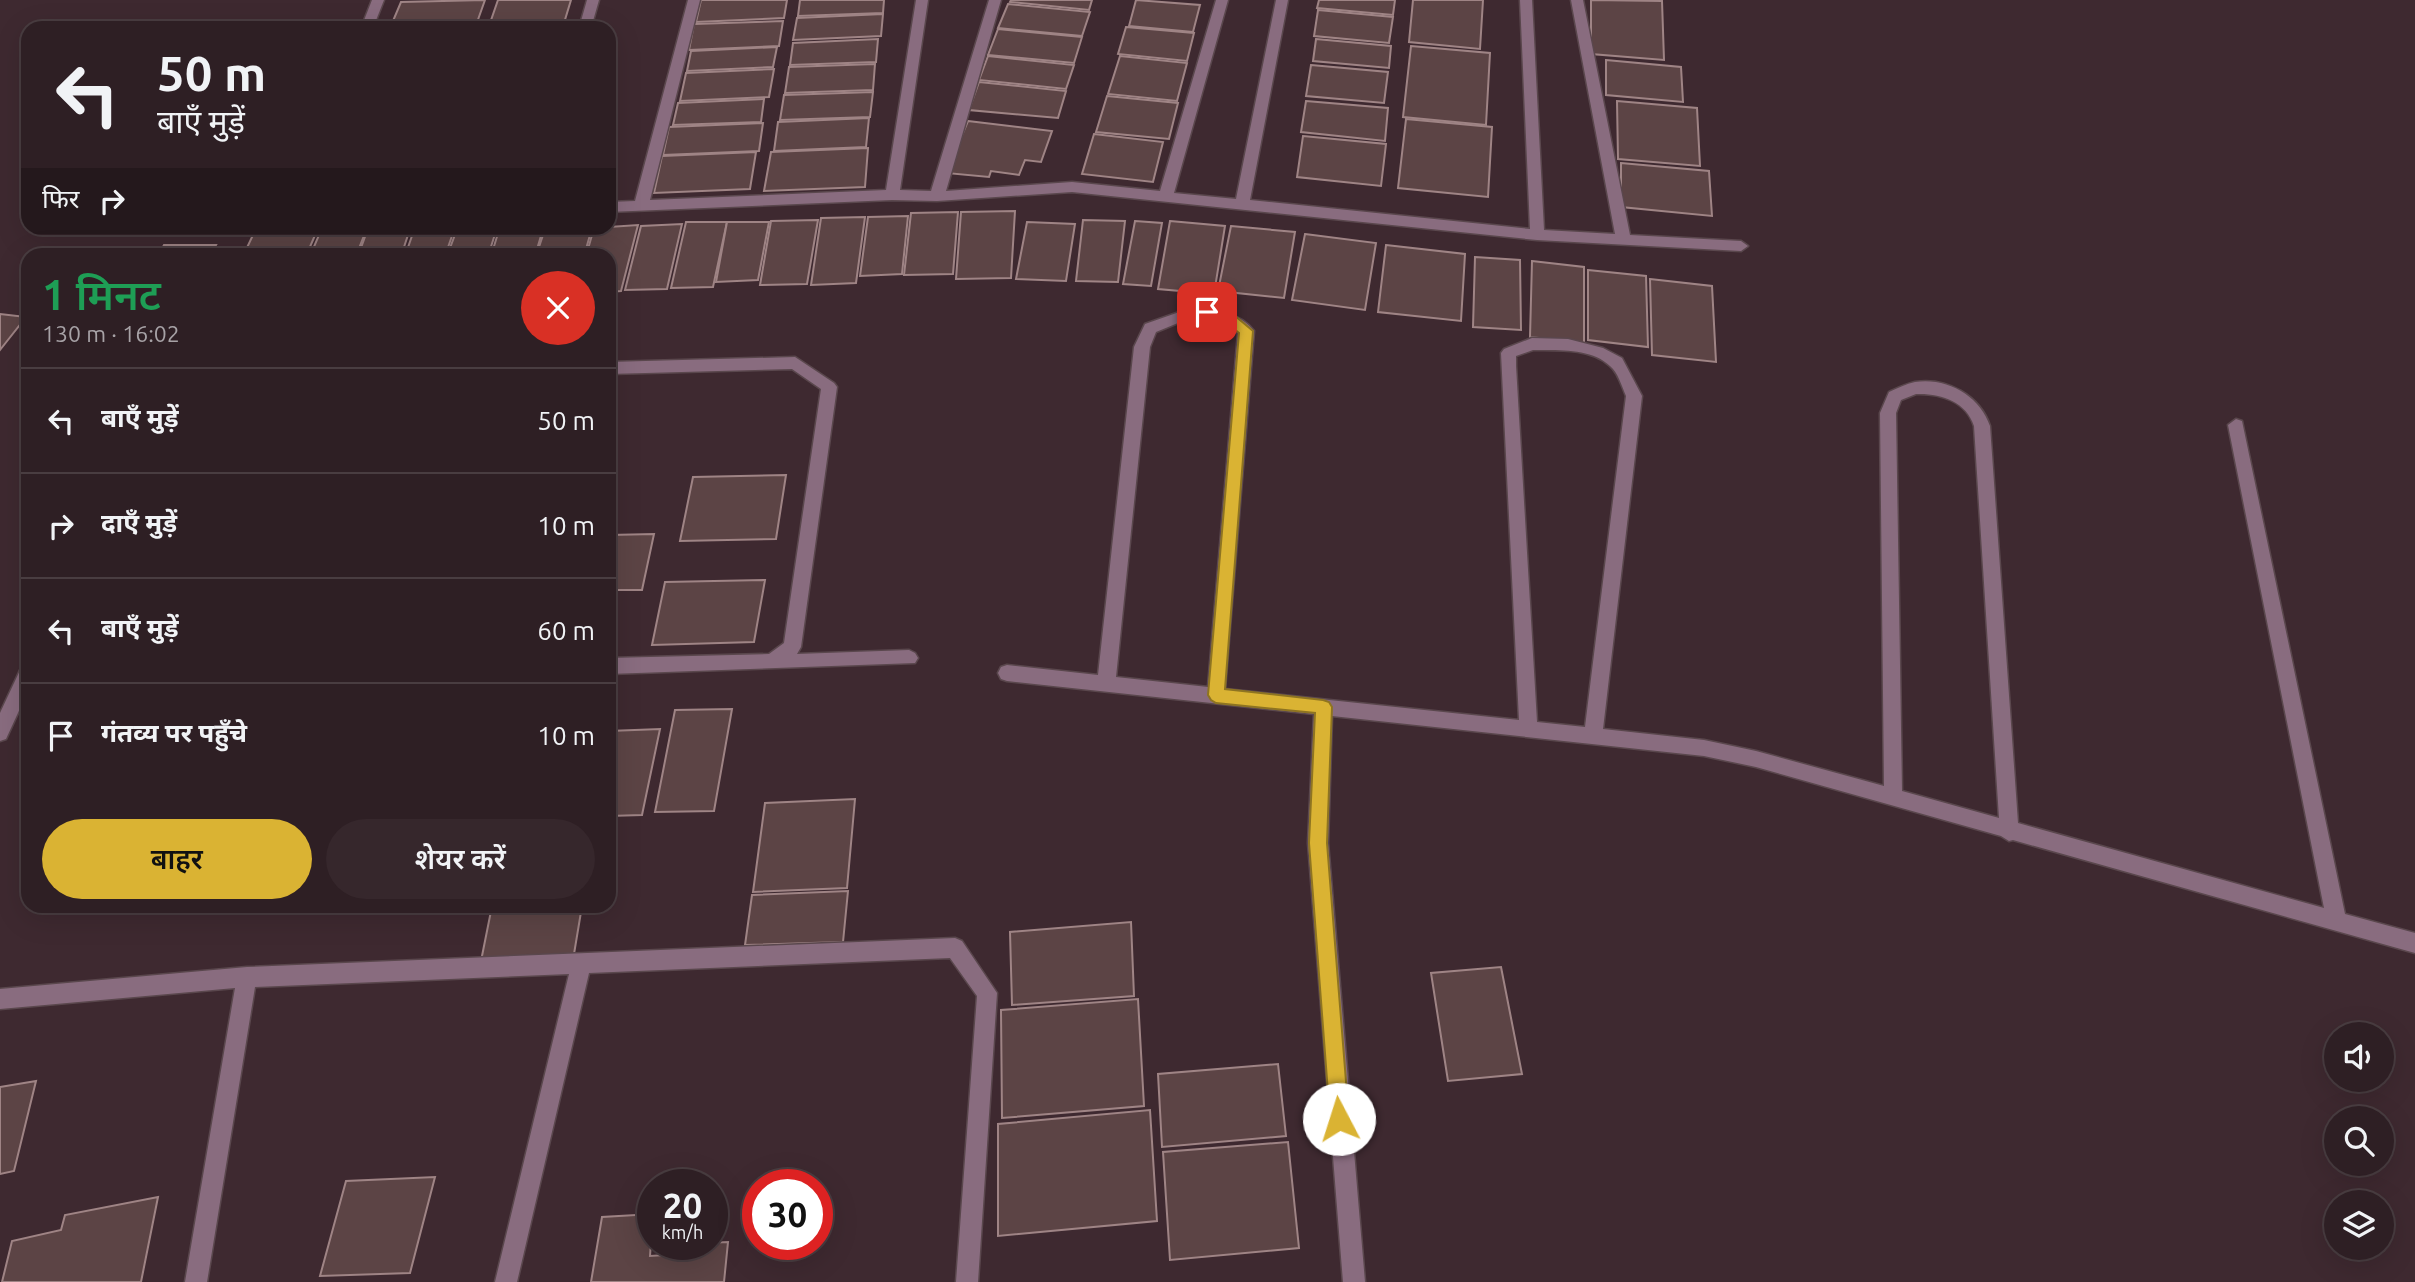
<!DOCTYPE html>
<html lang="hi">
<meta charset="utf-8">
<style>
:root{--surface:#2e1f24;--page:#36272c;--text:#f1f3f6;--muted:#a7a2a6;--line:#493d41;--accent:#dab333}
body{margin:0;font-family:Ubuntu,"Noto Sans Devanagari",sans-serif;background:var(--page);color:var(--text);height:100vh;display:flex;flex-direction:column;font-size:26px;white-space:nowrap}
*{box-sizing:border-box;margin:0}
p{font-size:23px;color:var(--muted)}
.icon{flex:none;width:38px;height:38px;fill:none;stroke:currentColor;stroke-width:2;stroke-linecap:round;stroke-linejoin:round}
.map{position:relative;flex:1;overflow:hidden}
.sheet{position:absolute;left:21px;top:248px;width:595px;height:665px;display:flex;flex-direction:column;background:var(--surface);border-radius:21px;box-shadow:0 7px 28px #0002,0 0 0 2px var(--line)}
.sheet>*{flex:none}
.guide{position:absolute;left:21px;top:21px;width:595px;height:214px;border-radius:21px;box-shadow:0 7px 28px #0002,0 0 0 2px var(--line);background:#2e1f24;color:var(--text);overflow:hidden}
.tools{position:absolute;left:2324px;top:1022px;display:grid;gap:14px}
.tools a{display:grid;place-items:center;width:70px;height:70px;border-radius:50%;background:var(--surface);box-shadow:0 7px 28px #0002,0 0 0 2px var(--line);font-size:35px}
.speed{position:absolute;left:637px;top:1169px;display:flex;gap:14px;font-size:35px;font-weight:700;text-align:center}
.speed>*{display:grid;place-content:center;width:91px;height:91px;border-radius:50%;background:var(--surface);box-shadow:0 7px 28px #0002,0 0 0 2px var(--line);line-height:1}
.speed small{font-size:18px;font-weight:400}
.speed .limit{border:10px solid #d22;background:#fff;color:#111}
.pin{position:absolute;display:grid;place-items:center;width:60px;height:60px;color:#fff;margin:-30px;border-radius:14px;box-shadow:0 4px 10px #0006}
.me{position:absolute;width:77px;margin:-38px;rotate:355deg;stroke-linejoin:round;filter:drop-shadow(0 0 5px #0008)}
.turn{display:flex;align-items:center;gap:24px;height:147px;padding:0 21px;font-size:32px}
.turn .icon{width:91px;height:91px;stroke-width:2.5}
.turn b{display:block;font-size:49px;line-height:60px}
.then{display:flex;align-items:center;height:66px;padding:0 21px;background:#0003;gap:14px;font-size:26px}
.round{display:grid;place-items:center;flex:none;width:74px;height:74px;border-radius:37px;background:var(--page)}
.headline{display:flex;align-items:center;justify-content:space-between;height:119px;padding:0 21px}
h1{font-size:42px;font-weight:600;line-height:52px;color:#1e9e55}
.action{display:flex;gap:14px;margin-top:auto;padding:14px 21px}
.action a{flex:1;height:80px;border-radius:42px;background:var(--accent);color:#111;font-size:28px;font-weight:600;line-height:80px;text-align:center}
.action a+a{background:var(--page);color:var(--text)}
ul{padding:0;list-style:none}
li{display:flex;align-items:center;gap:21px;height:105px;padding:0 21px;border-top:2px solid var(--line)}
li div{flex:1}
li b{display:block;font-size:26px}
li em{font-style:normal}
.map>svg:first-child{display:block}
.building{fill:#5c4445;stroke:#9f8485;stroke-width:2}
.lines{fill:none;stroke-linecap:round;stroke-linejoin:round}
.minor-casing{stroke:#5a474d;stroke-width:3}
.minor{fill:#896c7f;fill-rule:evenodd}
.route{fill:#dab333;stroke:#8e7421;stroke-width:2}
</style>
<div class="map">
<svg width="2415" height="1282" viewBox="0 0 2415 1282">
<rect width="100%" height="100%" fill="#3e2930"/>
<g class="building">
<path d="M485,0L475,28H390L401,2Z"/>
<path d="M498,0H571L564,23L489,26Z"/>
<path d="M701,0H787L784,18L696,22Z"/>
<path d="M800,0H884L883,13L798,16Z"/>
<path d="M1011,0H1092L1089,10L1010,2Z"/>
<path d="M1136,0L1200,5L1193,32L1129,26Z"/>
<path d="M1319,0H1395L1393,15L1317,8Z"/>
<path d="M1413,0H1483L1480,49L1409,42Z"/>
<path d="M1591,0L1662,1L1664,60L1591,54Z"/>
<path d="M1008,4L1090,12L1082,36L998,28Z"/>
<path d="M1318,10L1393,17L1389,43L1314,36Z"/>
<path d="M883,14L881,36L793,40L797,18Z"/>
<path d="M783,21L779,46L689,50L694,24Z"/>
<path d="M1126,27L1194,33L1187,61L1118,54Z"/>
<path d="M998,29L1082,37L1074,63L988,55Z"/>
<path d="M878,39L876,62L790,65L793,43Z"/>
<path d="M1316,39L1391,46L1389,68L1313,61Z"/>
<path d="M1411,46L1490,53L1486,125L1403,117Z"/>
<path d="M777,47L773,67L687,71L691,51Z"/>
<path d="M988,56L1074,65L1066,89L979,80Z"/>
<path d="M1120,56L1187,63L1177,101L1108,94Z"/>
<path d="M1606,60L1681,67L1683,102L1606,95Z"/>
<path d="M875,64L873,90L785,93L789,67Z"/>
<path d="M1311,65L1388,72L1384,103L1306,96Z"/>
<path d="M774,69L769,97L680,101L686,73Z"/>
<path d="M979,82L1066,91L1058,118L969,110Z"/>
<path d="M873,92L870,117L780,120L784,95Z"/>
<path d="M1107,96L1178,103L1169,139L1096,132Z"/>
<path d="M764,99L761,122L673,125L678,103Z"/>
<path d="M1306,101L1388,108L1385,141L1301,132Z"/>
<path d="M1617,101L1697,108L1700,166L1618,159Z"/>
<path d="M869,118L866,147L774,151L778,122Z"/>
<path d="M1406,119L1492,127L1488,197L1398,188Z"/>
<path d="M968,121L1052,131L1041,162L1025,160L1019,175L991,171L989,177L946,173Z"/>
<path d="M763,123L759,151L663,155L669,127Z"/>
<path d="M1094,134L1163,142L1153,182L1082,174Z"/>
<path d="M1303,136L1386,144L1381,186L1297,177Z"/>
<path d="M868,148L865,187L764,191L771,152Z"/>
<path d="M756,152L750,189L654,193L662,156Z"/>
<path d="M1621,163L1709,171L1712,216L1621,207Z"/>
<path d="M1015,211L1011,278L956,279L961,212Z"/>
<path d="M958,212L953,274L904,275L911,213Z"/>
<path d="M908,216L902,274L860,276L868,217Z"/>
<path d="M865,217L856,283L811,285L821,218Z"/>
<path d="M818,220L807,284L760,285L771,221Z"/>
<path d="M1083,220L1125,221L1118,282L1076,281Z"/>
<path d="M1135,221L1162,223L1151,286L1123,284Z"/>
<path d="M1170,221L1225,226L1214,294L1158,289Z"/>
<path d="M686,222H727L713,287L671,288Z"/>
<path d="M727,222H769L758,280L716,282Z"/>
<path d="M1027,222L1075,224L1066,281L1016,279Z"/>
<path d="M682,224L667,289L625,290L641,226Z"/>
<path d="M638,225L621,291L609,292V256H586L594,228Z"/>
<path d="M1231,226L1295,232L1284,298L1218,291Z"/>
<path d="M592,228L584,256H536L545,229Z"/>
<path d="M543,229L535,256H491L499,230Z"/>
<path d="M496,231L488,256H447L456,232Z"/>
<path d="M409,232L401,256H358L366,234Z"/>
<path d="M316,233L306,256H243L253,235Z"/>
<path d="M365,233L356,256H310L319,235Z"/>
<path d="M413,233H453L445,256H405Z"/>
<path d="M1305,234L1376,243L1365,310L1292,300Z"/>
<path d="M164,245H216L210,256H158Z"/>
<path d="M1386,245L1465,254L1461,321L1378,312Z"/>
<path d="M1475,257L1520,260L1521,330L1473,327Z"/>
<path d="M1532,261L1584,267V343L1530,337Z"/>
<path d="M1588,270L1646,276L1648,347L1588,340Z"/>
<path d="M1650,279L1712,286L1716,362L1652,355Z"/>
<path d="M0,314L26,317L0,350Z"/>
<path d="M786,475L776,539L680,541L693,477Z"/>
<path d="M654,534L642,590H609V535Z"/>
<path d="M765,580L754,642L652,645L665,582Z"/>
<path d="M732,709L714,811L655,812L675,710Z"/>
<path d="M660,729L642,815L609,816V731Z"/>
<path d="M855,799L847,888L753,892L765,803Z"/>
<path d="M848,891L843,942L745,945L752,895Z"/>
<path d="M492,906H582L574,954L481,961Z"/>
<path d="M1131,922L1134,996L1012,1005L1010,932Z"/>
<path d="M1501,967L1522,1074L1448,1081L1431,973Z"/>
<path d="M1138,999L1144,1106L1002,1118L1001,1010Z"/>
<path d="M1278,1064L1286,1136L1162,1147L1158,1074Z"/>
<path d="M36,1081L14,1171L0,1174V1087Z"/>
<path d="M1150,1110L1157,1221L998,1236V1124Z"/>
<path d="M1288,1142L1299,1248L1170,1260L1163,1152Z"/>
<path d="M435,1177L410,1273L320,1276L346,1181Z"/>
<path d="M158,1197L141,1282H2L12,1241L61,1230L65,1215Z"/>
<path d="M653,1214L650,1256L681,1254L682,1244L728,1242L724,1282H591L602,1217Z"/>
</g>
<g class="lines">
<g class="minor-casing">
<g id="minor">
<path d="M372,0H384L373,28H361Z"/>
<path d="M587,0H599L591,28H579Z"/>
<path d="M688,0H700L650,200L886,190L916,0H928L900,190L931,191L989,0H1001L946,191L1072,182L1160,191L1216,0H1228L1174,193L1236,199L1276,0H1288L1250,200L1530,229L1520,0H1532L1544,230L1615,234L1571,0H1583L1630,235L1741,241L1748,246L1741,251L1537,240L1072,192L937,201L892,200L609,212V202L635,201Z"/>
<path d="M1188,309C1210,307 1240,312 1254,331L1225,689L1519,720L1501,353L1504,349L1532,338L1568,339L1603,348L1622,358L1642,396L1603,729L1704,740L1756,751L1884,786L1880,413L1889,392C1898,388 1906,384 1915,382C1947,377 1980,396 1990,426L2018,823L2324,908L2228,425L2236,419L2242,421L2345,914L2415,933V953L2013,840L2009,841L2001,836L1756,767L1704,756L1332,716L1328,843L1365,1282H1343L1308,843L1314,714L1007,681L1001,679L998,673L1001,667L1007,665L1098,675L1134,347L1145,324ZM1199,319L1218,322L1238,333L1208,687L1116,677L1150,347L1156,332L1178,323ZM1533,350C1557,350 1592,348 1610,366C1618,372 1622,387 1626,396L1585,727L1537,722L1516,366V356ZM1916,394C1940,393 1966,401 1974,426L1999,818L1902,791L1896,413L1901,400Z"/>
<path d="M795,357L834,383L837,387L801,647L797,654L909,650L915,653L918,658L915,663L609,674V658L769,654L784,643L821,389L792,369L609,374V362Z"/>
<path d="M28,664V691L6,739L0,741V713L22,666Z"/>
<path d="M955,938L962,941L997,993L978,1282H956L977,996L950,958L589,973L517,1282H495L569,974L255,987L207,1282H185L235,988L0,1009V989L247,967Z"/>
</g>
</g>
<use href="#minor" class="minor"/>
</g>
<path class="route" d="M1207,307L1234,315L1253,331L1225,689L1323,700L1329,702L1332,707L1327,843L1349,1119L1346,1125L1339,1128L1333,1125L1330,1119L1309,843L1315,713L1216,703L1211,700L1208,695L1239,333L1225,322L1202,316L1200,312Z"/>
</svg>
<div class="tools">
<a><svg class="icon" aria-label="sound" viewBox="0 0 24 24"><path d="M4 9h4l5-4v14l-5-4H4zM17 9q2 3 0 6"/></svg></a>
<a><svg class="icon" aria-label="search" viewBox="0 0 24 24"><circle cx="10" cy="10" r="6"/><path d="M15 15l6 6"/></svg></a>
<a><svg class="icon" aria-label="layers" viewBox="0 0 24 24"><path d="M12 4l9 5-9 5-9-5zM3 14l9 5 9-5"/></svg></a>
</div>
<div class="speed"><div>20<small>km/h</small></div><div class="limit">30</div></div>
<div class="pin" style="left:1207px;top:312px;background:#d93025"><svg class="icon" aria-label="arrive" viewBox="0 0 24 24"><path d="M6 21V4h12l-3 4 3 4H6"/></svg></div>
<svg class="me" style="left:1339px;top:1119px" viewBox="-20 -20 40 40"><circle r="19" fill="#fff"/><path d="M0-13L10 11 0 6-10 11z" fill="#dab333"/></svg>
<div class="guide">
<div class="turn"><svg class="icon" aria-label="left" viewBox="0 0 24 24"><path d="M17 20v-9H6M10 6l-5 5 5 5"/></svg><div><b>50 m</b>बाएँ मुड़ें</div></div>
<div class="then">फिर<svg class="icon" aria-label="right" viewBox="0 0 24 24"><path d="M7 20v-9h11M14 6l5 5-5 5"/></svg></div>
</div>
<section class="sheet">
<div class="headline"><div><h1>1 मिनट</h1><p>130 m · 16:02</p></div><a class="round" style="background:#d93025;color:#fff"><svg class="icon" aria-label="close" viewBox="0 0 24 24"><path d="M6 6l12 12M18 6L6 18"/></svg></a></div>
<ul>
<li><svg class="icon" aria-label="left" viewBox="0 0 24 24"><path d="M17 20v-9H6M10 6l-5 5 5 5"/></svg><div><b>बाएँ मुड़ें</b></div><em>50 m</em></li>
<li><svg class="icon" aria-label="right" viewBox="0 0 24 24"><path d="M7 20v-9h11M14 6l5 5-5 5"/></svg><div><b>दाएँ मुड़ें</b></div><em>10 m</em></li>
<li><svg class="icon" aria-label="left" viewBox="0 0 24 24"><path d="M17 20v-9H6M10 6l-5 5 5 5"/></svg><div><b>बाएँ मुड़ें</b></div><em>60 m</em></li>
<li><svg class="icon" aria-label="arrive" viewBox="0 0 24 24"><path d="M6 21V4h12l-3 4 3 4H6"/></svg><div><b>गंतव्य पर पहुँचे</b></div><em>10 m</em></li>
</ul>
<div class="action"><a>बाहर</a><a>शेयर करें</a></div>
</section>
</div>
